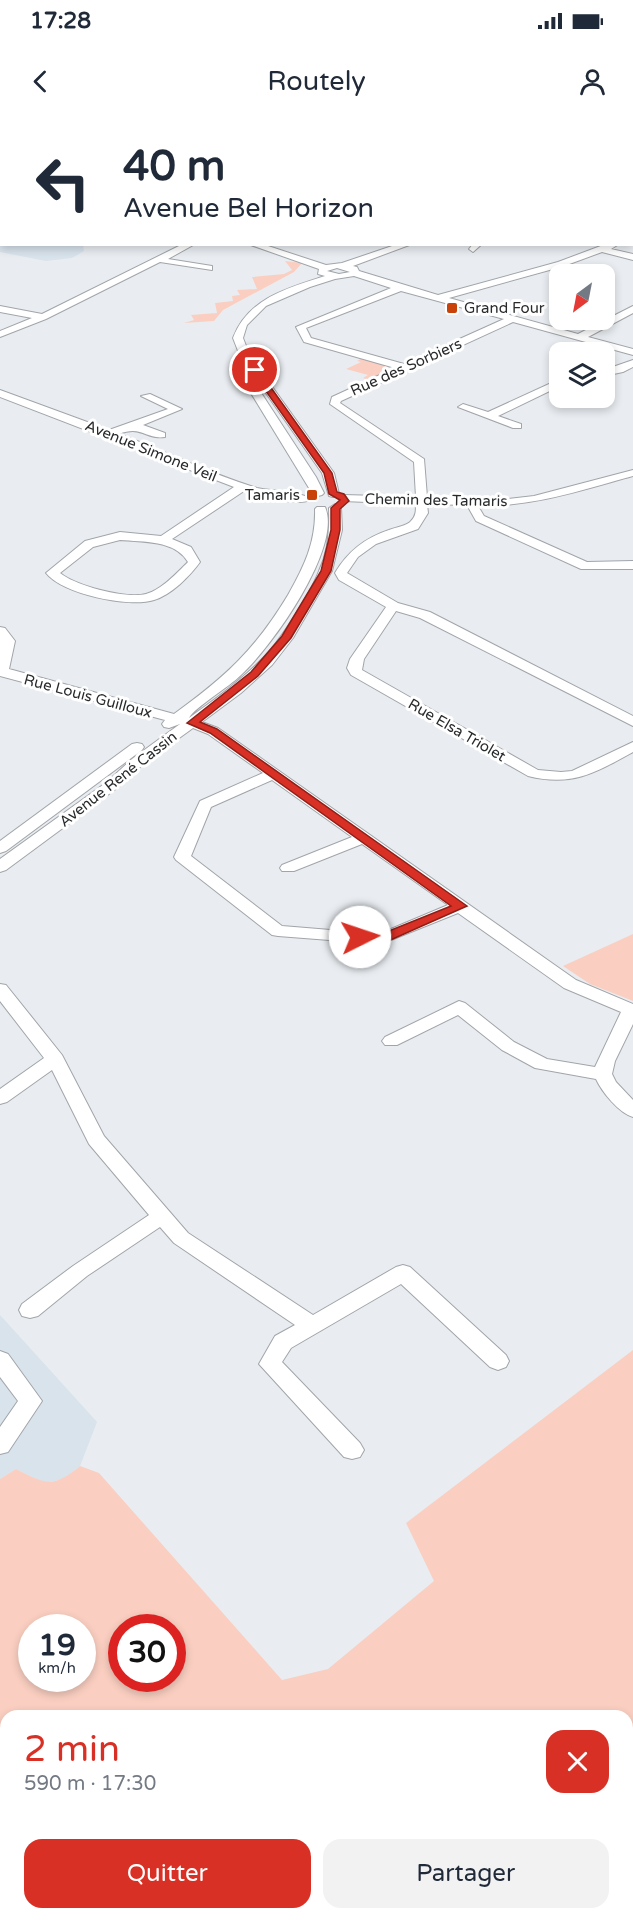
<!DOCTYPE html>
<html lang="fr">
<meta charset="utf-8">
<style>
:root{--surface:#fff;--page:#f2f2f3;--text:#1f2937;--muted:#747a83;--accent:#d93025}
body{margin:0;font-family:"Varela Round",sans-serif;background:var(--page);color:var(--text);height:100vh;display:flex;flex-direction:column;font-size:22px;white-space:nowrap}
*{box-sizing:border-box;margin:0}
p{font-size:20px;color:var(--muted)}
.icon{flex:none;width:33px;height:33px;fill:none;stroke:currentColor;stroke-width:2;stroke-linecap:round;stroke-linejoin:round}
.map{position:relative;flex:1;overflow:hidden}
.details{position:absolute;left:0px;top:1590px;width:633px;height:210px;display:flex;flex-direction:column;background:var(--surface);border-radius:18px 18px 0 0;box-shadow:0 3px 9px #0003}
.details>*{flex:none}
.hud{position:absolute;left:0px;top:0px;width:633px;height:126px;box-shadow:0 3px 9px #0003;background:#fff;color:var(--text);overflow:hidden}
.needle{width:39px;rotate:212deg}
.fabs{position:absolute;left:549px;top:144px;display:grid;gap:12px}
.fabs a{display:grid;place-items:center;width:66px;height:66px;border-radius:12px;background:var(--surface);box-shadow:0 3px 9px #0003;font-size:30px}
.speed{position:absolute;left:18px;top:1494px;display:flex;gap:12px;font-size:30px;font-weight:700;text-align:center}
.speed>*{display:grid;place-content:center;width:78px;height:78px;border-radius:50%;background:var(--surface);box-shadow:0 3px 9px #0003;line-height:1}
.speed small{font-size:15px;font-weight:400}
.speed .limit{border:9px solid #d22;background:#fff;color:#111}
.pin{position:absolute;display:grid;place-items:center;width:51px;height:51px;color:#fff;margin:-26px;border:3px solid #fff;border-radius:50%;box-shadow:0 2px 6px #0007}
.me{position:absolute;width:66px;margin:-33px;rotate:86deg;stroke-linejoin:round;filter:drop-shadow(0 0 4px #0008)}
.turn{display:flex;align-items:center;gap:21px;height:126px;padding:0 24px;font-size:27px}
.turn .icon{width:78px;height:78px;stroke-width:2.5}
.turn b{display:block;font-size:42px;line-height:51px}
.round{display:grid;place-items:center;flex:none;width:63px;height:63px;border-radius:18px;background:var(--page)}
.summary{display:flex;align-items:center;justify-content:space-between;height:102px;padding:0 24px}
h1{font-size:36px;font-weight:600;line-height:45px;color:var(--accent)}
.action{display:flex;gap:12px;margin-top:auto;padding:12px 24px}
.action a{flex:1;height:69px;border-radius:18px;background:var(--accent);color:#fff;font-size:24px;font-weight:600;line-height:69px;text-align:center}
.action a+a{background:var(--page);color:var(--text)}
.status{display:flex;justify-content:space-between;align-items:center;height:42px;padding:0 30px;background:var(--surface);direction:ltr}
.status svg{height:16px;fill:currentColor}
header{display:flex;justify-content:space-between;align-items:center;height:78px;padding:0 24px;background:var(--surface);font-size:27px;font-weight:600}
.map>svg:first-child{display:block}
.built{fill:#d8e3ec}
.green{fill:#facfc1;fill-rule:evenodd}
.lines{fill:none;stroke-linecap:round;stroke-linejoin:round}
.minor-casing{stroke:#a1a5a9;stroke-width:2}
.tertiary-casing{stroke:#a1a5a9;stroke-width:2}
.minor{fill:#fff;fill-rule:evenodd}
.tertiary{fill:#fff;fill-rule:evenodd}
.route{fill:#d93025;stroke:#8d1f18;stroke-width:1.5}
.poi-dot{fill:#c9420a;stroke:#fff;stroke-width:2}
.labels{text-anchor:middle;stroke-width:6;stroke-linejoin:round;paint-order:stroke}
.far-poi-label{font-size:15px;fill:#282a2c;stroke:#fff;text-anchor:start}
.far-street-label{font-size:15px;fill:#282a2c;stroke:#fff}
</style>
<div class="status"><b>17:28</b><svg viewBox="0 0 49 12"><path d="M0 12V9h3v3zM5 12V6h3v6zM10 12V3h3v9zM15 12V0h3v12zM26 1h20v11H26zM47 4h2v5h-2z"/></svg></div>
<header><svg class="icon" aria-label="back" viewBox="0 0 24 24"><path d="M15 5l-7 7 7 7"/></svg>Routely<svg class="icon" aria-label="person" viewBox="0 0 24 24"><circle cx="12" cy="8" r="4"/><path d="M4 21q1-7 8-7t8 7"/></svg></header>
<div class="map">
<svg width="633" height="1800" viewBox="0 0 633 1800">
<rect width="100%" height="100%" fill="#e9edf1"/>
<g class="built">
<path d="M0,89L2,124L83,125L84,131L72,138L46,141L0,132Z"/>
<path d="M0,1195L97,1302L80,1346L64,1359L44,1363L16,1349L0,1359Z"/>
</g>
<g class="green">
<path d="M285,141L302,143L294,152L223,190L214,201L184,203L194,200L191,195L217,193L215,183L233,181L232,176L240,175L237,170L257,169L252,157L284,154L292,150Z"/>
<path d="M362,238L388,246L384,248L390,250L368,260L363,258L368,255L346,249L361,242L357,241Z"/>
<path d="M633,814V881L590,864L563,846Z"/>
<path d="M633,1230V1800L77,1799L78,1794H627V1596H6V1716L0,1721V1359L16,1349C46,1364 52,1369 80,1346L99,1353L282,1560L328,1549L434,1461L406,1403ZM32,1508H82V1558H32ZM122,1508H172V1558H122Z"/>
</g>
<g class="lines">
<g class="minor-casing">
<g id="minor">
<path d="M73,0L88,2H74Z"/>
<path d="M350,0H372L371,2Z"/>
<path d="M497,0H505L496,2Z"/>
<path d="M588,0H633V3L588,2Z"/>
<rect x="632" y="34" width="1" height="4"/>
<rect x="0" y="40" width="2" height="4"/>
<rect x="0" y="74" width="2" height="4"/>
<rect x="632" y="86" width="1" height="5"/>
<path d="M632,115H633V121L632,120Z"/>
<path d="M183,124H195L168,139L212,146V150L160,142L46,199L0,217V211L32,198L0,192V186L42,194Z"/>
<path d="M248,124H262L326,145L342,143L398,124H412L353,146L357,147L359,151L438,175L558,142L606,124H619L611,129L633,134V140L602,132L564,146L449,178L578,214L633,186V193L588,217L633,229V235L513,202L341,281L340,283L424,339L427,377L507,379L534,376L633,350V356C582,370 532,387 478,386L484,396L587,442L633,441V449H581L476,401L467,385L427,384L428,393L418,409L376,424L358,437L347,453L398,483L430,492L633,596V606L420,498L396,491L364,539L362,550L538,650L561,652L572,651L633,622V632C595,653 572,667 528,656L351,555L347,548L350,539L386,487L339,460L335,453C348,431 365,418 389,410C396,407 407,406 411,401C416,396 416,391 416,384L343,381L337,378L343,375L416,377L414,342L330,284L332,277L395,248L304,222L296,207L391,168L354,156L335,159L310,167L266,186L247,205L243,218L250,236L334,353L339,374L333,377L329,376L322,353L240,236L233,218C248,178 288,168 325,156L318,154L319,149ZM337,148L350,152L339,154L327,151ZM401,171L504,199L404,244L311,218L306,208Z"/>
<path d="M473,124H482L473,132L469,129Z"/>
<path d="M633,240V247L623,252L604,256V250Z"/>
<path d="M560,259V266L498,296L521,304V308H513L458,287L463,284L488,292Z"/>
<path d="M247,263L256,265L316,357L324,373L322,375L318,376L312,373L246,265Z"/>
<path d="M0,270L109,310L168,289L141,276L150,274L182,289L143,305L165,313V317C146,320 142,305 119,314C165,331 210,354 257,368C270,371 303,372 311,379C300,388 258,375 244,371L172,419L191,427L200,442C190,456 171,475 154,480C129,488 62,474 46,453L85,421L120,412L161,416L234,367L0,277ZM120,420C143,422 175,420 188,442C177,453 161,470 146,474C126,479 76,466 60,453L93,427Z"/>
<path d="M335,384L341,388L342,410L332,451L293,518L272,545L241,573L202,602L218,608L576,860L633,884V904L615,941L612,954L616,962L633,980V997C619,993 602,972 596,959L535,948L502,930L458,895L397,925H385L382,921L385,917L459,881L465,883L514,922L547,939L595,947L621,892L564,868L458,793L381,824L278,816L272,815L176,740L174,737L200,681L263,653L208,614L193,608L142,645L117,668L6,750L0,752V739L107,662L132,639L180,604L169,608L164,607L162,604L165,600L0,556V507L5,508L15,521L9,549L174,594C225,557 255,530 288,475C304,447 316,422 315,389L317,387H325C343,427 271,528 241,555C229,567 194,588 189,598C214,580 239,562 261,540C279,523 310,474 319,451C328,432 330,409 329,388ZM272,660L352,717L282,745L280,748L282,751H294L362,724L448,785L379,814L282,806L191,736L211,687Z"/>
<path d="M137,623L142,624L144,627L142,630L6,731L0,733V721L132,624Z"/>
<path d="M0,864L6,865L62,935L104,1016L188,1113L313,1195L396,1147L403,1145L410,1147L506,1235L509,1241L506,1247L498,1250L490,1247L401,1164L291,1228L282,1242L360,1323L364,1330L360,1337L352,1339L344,1337L259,1244L275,1216L295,1205L174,1123L160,1107L87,1156L38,1196L30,1198L22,1196L19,1190L22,1184L73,1146L149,1095L89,1024L52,950L7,982L0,984V969L44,938L0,881Z"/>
<path d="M0,1231L8,1234L42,1281L8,1332L0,1334V1307L18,1281L0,1257Z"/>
</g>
</g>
<g class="tertiary-casing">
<g id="tertiary">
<path d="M59,0H70L58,2Z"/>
<path d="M633,0V5L632,6V2H629Z"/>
<path d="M632,18L633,19V25L632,24Z"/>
<path d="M2,21V27L0,28V22Z"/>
</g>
</g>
<use href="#minor" class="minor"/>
<use href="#tertiary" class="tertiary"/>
</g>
<path class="route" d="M252,248H257L332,353L337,372L344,374L349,381L340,389V410L331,451L291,518L258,556L200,602L217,609L467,786L386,822L360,821L354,817L360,813L379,815L451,786L210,613L187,603L251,552L282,516L321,451L331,410V388L340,380L329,374L324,353L251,250Z"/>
<g class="poi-dot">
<rect x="446" y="182" width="12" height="12" rx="3"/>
<rect x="306" y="369" width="12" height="12" rx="3"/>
</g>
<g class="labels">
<g class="far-poi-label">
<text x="464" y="193">Grand Four</text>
<text x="300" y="380" text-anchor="end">Tamaris</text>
</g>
<g class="far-street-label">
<text transform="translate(406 247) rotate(-24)" y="5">Rue des Sorbiers</text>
<text transform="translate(151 331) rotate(22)" y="5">Avenue Simone Veil</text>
<text transform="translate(436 380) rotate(1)" y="5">Chemin des Tamaris</text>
<text transform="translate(88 576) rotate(15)" y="5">Rue Louis Guilloux</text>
<text transform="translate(457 610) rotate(30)" y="5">Rue Elsa Triolet</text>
<text transform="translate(118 659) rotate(-38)" y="5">Avenue René Cassin</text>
</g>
</g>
</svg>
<div class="fabs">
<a><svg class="needle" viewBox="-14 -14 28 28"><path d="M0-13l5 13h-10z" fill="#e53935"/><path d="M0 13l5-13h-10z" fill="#747a83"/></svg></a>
<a><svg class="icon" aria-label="layers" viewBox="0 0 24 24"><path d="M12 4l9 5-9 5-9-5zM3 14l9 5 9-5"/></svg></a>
</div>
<div class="speed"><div>19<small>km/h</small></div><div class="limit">30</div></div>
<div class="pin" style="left:255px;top:250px;background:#d93025"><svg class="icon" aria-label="arrive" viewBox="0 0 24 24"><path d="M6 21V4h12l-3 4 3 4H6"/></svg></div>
<svg class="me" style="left:360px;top:817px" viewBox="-20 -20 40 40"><circle r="19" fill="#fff"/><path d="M0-13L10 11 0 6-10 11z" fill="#d93025"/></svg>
<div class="hud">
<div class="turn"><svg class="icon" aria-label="left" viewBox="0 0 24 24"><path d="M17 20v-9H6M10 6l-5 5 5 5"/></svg><div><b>40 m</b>Avenue Bel Horizon</div></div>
</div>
<section class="details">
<div class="summary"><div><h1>2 min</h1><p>590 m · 17:30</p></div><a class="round" style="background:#d93025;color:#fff"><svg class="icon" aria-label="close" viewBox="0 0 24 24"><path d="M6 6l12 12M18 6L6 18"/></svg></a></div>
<div class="action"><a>Quitter</a><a>Partager</a></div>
</section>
</div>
